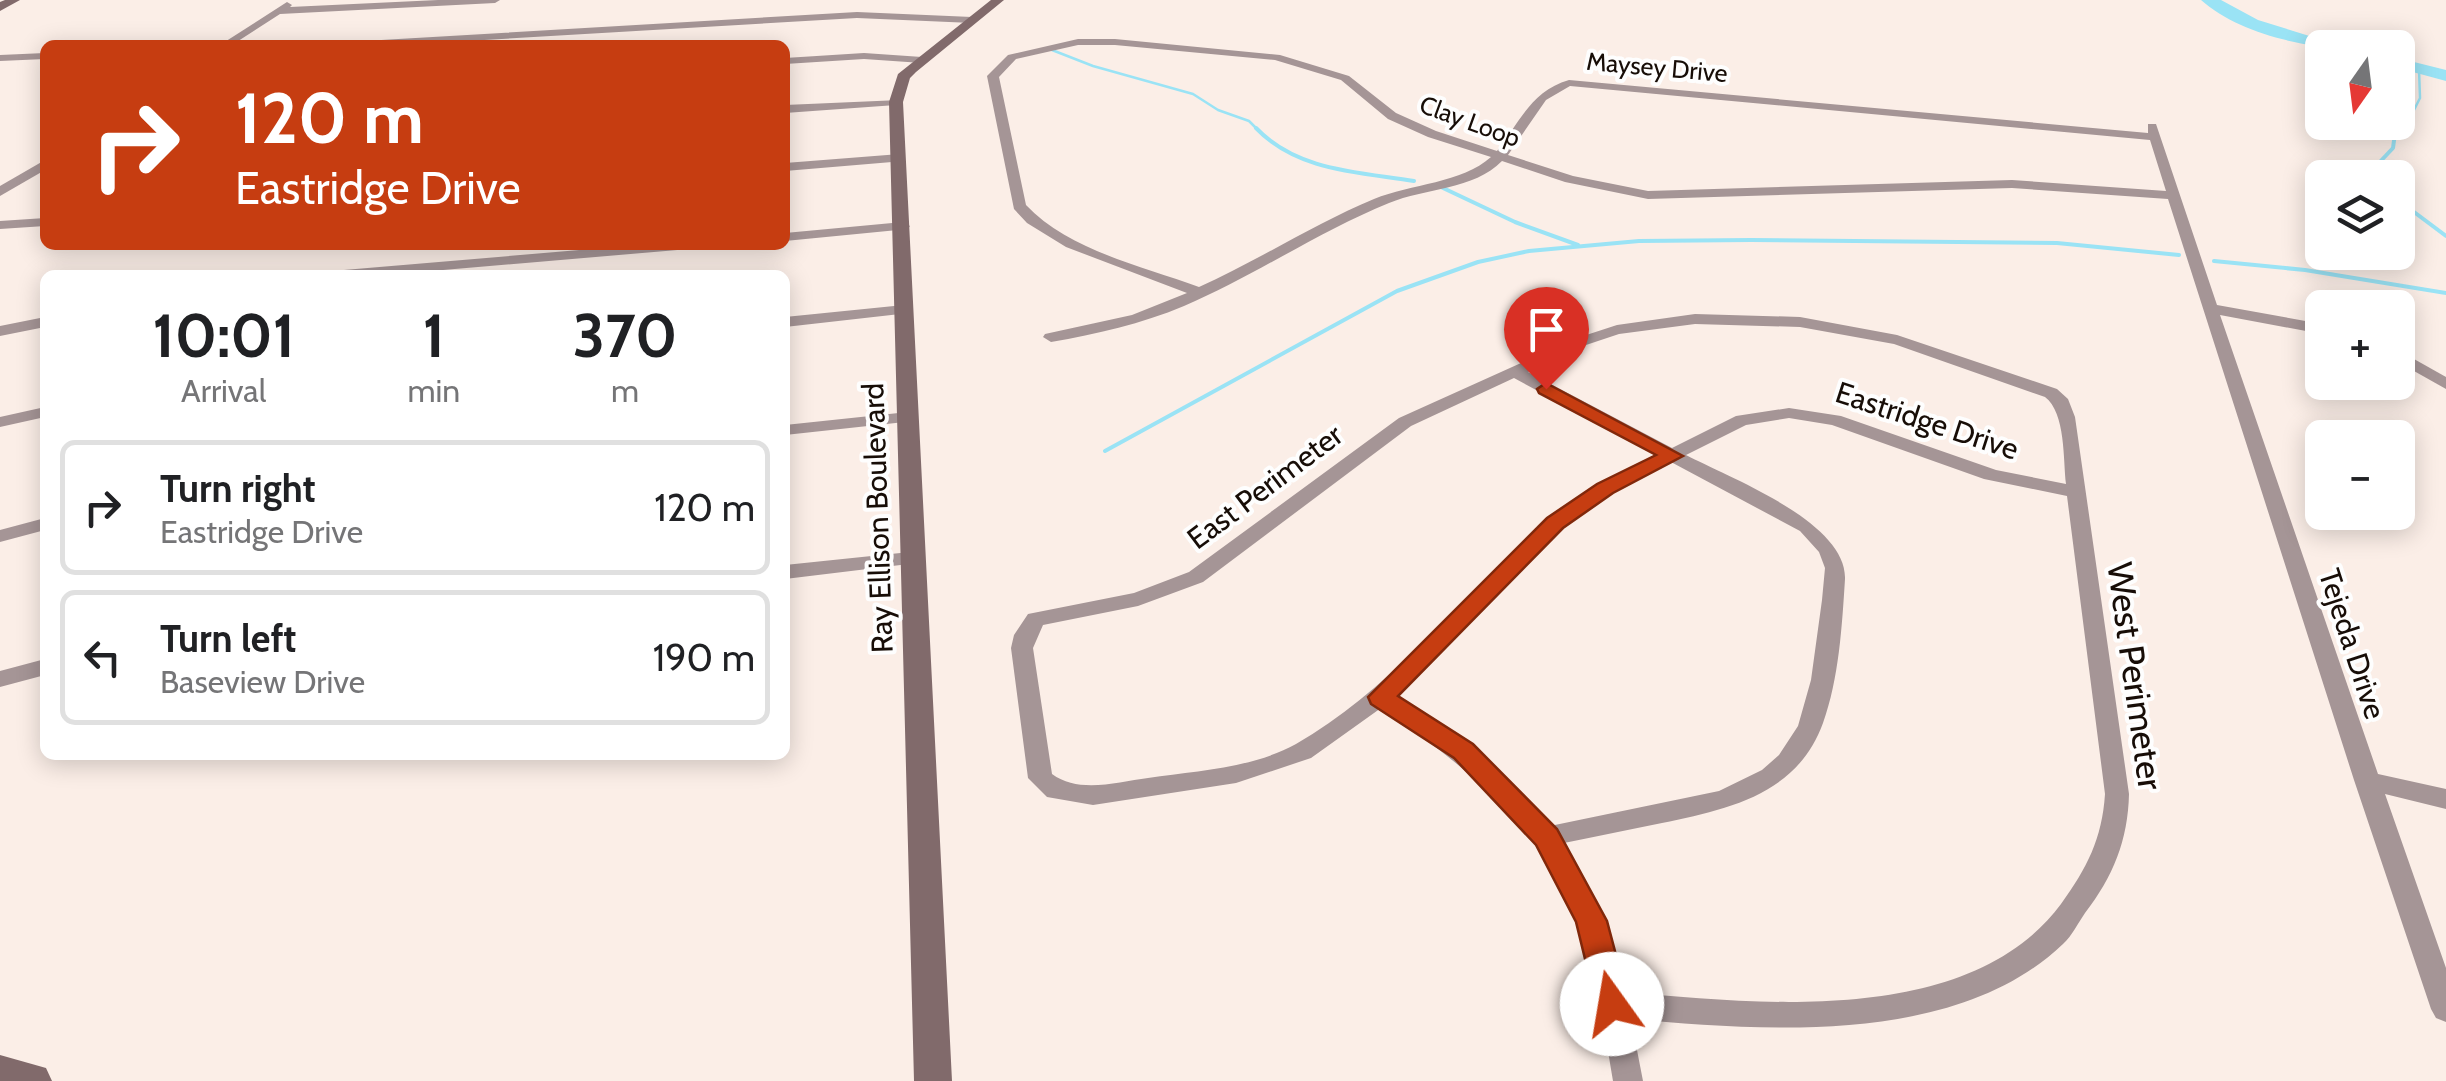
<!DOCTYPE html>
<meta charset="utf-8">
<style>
:root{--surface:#fff;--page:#f2f2f2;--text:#202124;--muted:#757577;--line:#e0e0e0}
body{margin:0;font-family:Cabin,sans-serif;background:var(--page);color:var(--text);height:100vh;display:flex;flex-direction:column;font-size:38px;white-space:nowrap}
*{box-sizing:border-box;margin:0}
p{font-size:32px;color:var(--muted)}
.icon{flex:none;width:55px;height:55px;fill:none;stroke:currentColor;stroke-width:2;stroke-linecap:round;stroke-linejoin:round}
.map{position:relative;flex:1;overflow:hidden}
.side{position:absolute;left:40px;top:270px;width:750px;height:490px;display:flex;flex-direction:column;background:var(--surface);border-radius:15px;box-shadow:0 5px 25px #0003}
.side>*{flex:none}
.top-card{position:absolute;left:40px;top:40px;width:750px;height:210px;border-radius:15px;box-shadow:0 5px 25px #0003;background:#c63d11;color:#fff;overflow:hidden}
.needle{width:65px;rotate:194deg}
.buttons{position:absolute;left:2305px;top:30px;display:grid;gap:20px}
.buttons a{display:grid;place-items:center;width:110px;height:110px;border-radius:15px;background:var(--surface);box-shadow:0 5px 25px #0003;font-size:50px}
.pin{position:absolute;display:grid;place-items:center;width:85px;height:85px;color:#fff;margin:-102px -42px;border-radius:50% 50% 50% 0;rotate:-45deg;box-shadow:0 0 10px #0007}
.pin .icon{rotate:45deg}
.me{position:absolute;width:110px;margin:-55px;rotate:347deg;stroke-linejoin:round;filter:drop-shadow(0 0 8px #0008)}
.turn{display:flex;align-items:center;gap:35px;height:210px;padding:0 30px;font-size:45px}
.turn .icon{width:130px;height:130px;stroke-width:2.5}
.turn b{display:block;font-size:70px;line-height:85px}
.eta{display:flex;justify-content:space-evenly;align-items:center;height:170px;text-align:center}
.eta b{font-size:60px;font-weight:700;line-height:70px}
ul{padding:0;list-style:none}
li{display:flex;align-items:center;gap:30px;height:135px;margin:0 20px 15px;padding:0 10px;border:5px solid var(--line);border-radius:15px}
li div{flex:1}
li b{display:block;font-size:38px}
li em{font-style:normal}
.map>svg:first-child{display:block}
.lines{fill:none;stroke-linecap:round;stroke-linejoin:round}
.stream-far1{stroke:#9ae3f5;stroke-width:2.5}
.stream{stroke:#9ae3f5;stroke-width:4}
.river{fill:#9ae3f5;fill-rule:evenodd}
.street{fill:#a59596;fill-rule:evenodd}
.secondary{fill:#816a6b;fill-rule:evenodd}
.route{fill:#c63d11;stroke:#81280b;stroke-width:2.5}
.labels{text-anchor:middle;stroke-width:8;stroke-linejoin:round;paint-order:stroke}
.far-street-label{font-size:25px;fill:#170d07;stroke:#fefefe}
.street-label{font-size:30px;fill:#170d07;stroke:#fefefe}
.near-street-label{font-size:35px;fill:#170d07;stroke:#fefefe}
</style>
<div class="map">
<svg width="2446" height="1081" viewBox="0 0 2446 1081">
<rect width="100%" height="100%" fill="#fbeee7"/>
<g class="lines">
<g class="stream-far1">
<path d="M1052,50L1093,66L1193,94L1218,110L1249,121L1258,130"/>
<path d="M2398,111L2414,110L2420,98L2419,69"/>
<path d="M2385,122L2393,130"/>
</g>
<g class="stream">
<path d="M1256,128C1297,171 1358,172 1414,181"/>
<path d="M2384,178L2377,165L2393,148L2395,133L2390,128"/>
<path d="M1443,188L1515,222L1578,245"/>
<path d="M2398,200L2446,236"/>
<path d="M2214,261L2305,270L2446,293"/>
<path d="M1105,451L1397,291L1478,262L1529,251L1639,241L1751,240L2057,243L2179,255"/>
</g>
<g class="river">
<path d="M2201,0H2221L2258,20L2348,48C2302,48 2237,32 2201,0Z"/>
<path d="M2398,58L2446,70V81L2398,68Z"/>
</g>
<g class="street">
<path d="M438,0H500L495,3L280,14L232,45H220L287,2L292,5L290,7Z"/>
<path d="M857,12L972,17L977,20L972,23L857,18L400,45H342L347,42Z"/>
<path d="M1078,39H1115L1280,55L1349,76L1396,113L1436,131L1497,151C1520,122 1531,91 1569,80L2148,133V124H2156L2217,305L2322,324V334L2220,315L2378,774L2446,789V809L2385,794L2446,968V1022L2436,1018L2431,1009L2354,780L2168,199L2012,188L1648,199L1565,182L1502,161C1474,190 1425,188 1389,203C1318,232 1254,276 1184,306C1141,324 1097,334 1051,342L1043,337L1045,334L1132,315L1187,293L1066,247L1027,223L1014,209L987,76L1008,55ZM1078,45H1115L1275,60L1341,80L1388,119L1428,137L1491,157C1462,183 1411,184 1374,199C1314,224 1259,260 1199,287C1142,266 1068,250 1026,205L999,77L1016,59ZM1570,86L2150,140L2166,191L2012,180L1648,191L1573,176L1508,155L1546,100Z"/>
<path d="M45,53V59L0,61V55Z"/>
<path d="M864,53L922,57L927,60L922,63L864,59L785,64V58Z"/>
<path d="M900,100L902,102L896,105L785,113V105Z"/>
<path d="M900,154L904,155V161L785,171V163Z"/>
<path d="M45,160V170L0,196V186Z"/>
<path d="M45,218V226L0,229V221Z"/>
<path d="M903,222L910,226L908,229L785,241V233Z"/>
<path d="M638,245H696L689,249L385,275H325L332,271Z"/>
<path d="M904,305L909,307V313L785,327V317Z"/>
<path d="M1695,314L1800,317L1897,335L2057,389L2068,399L2075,417L2129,794C2128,840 2113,877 2085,913C2078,923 2072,936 2063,944C1956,1046 1766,1031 1631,1019L1643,1081H1613C1604,1028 1597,976 1579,925C1544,829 1463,763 1381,708L1311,758L1236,783L1093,805L1047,797L1028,778L1011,648L1014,635L1028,614L1134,593L1189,572L1399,418L1574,339L1617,325ZM1695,324L1800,327L1894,344L2045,397C2066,413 2063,460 2066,484L1996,470L1841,416L1789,408L1736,416L1672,448L1528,372L1586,345L1619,334ZM1514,378L1657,455C1619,474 1578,492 1546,521C1462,595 1394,688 1296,744C1253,768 1196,771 1148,778C1117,782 1079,794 1052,774L1033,648L1043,625L1138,606L1203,582L1411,426ZM1789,418L1832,425L1984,479L2067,496L2105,794C2102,839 2087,868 2061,904C1970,1027 1759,1004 1626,992C1613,939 1594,890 1564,843C1597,836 1629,830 1662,823C1728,809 1797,795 1823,723C1839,679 1842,626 1845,579C1847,522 1730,478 1686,455L1746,425ZM1671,462L1800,531L1819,552L1825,568L1822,600L1811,680L1798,726L1779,755L1762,770L1719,791L1550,826L1486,760L1396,696L1562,527L1612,492Z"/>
<path d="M45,317V327L0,336V326Z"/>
<path d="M2398,350L2446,377V389L2398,362Z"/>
<path d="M45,407V417L0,427V417Z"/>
<path d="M908,412L914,413L917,417L914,421L785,435V425Z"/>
<path d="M45,518V530L0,542V530Z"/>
<path d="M910,552L917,553L920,558L917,563L785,579V565Z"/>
<path d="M45,659V675L0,687V671Z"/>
</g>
<g class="secondary">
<path d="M5,0H20L0,11V2Z"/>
<path d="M991,0H1004L916,72L910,78L903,102L952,1081H914L889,102L898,74Z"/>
<path d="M0,1055L46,1068L52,1081H0Z"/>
</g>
</g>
<path class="route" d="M1546,383L1683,456L1613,493L1563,528L1398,696L1473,744L1557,829L1607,921L1629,1004L1624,1014L1612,1018L1601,1014L1596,1004L1576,922L1536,845L1454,758L1371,704L1368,697L1547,518L1597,484L1656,455L1539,393L1537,389Z"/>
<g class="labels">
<g class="far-street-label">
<text transform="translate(1657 67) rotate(5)" y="9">Maysey Drive</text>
<text transform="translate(1470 121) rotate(20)" y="9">Clay Loop</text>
</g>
<g class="street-label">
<text transform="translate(1927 421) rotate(18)" y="10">Eastridge Drive</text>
<text transform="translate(1265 487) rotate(-37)" y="10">East Perimeter</text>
<text transform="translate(878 518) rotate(-92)" y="10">Ray Ellison Boulevard</text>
<text transform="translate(2352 644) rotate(72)" y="10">Tejeda Drive</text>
</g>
<g class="near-street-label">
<text transform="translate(2135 676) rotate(82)" y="12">West Perimeter</text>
</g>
</g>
</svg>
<div class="buttons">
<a><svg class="needle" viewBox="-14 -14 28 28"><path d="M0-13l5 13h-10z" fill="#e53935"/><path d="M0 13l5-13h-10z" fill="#757577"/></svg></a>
<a><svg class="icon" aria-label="layers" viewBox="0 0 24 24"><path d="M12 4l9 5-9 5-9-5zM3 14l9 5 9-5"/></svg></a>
<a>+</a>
<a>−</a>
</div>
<div class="pin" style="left:1546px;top:389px;background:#d93025"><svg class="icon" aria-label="arrive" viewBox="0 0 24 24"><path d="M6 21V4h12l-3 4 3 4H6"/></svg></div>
<svg class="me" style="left:1612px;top:1004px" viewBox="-20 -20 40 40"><circle r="19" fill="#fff"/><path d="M0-13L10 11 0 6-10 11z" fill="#c63d11"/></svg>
<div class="top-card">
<div class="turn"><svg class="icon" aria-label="right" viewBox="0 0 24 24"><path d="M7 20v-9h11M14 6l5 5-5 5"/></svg><div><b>120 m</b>Eastridge Drive</div></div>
</div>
<section class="side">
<div class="eta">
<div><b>10:01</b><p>Arrival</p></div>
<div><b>1</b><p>min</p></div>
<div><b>370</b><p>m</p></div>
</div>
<ul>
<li><svg class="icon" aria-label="right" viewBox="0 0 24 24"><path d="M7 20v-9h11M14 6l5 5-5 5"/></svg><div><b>Turn right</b><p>Eastridge Drive</p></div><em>120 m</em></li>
<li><svg class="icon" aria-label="left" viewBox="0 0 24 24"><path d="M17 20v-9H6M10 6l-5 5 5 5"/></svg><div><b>Turn left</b><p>Baseview Drive</p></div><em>190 m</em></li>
</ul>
</section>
</div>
